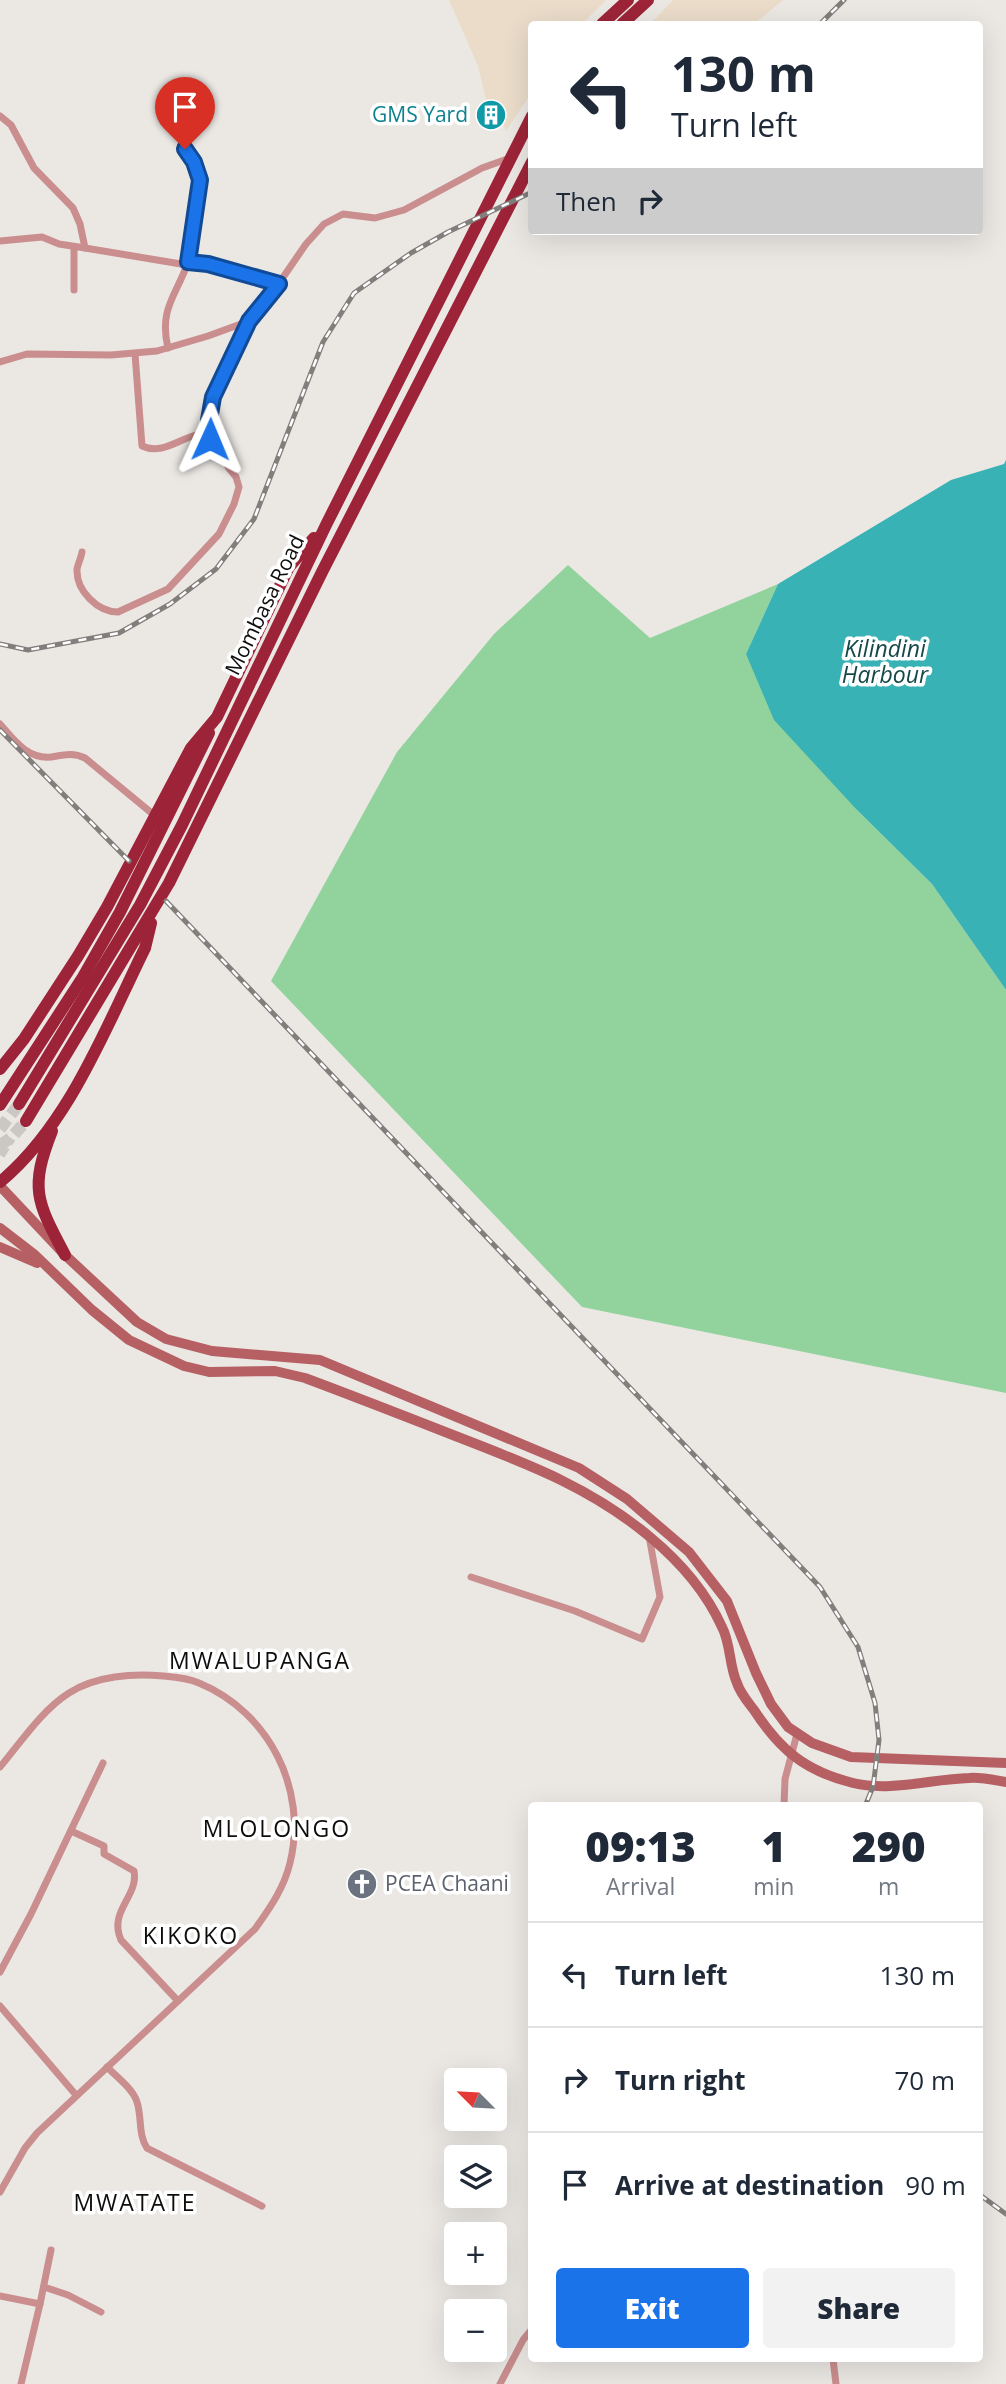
<!DOCTYPE html>
<meta charset="utf-8">
<style>
:root{--surface:#fff;--page:#f2f2f3;--text:#1f2937;--muted:#747a83;--line:#e0e1e3;--accent:#1a73e8}
body{margin:0;font-family:"Open Sans",sans-serif;background:var(--page);color:var(--text);height:100vh;display:flex;flex-direction:column;font-size:26px;white-space:nowrap}
*{box-sizing:border-box;margin:0}
p{font-size:23px;color:var(--muted)}
.icon{flex:none;width:38px;height:38px;fill:none;stroke:currentColor;stroke-width:2;stroke-linecap:round;stroke-linejoin:round}
.map{position:relative;flex:1;overflow:hidden}
.side{position:absolute;left:528px;top:1802px;width:455px;height:560px;display:flex;flex-direction:column;background:var(--surface);border-radius:7px;box-shadow:0 7px 28px #0002}
.side>*{flex:none}
.guide{position:absolute;left:528px;top:21px;width:455px;height:214px;border-radius:7px;box-shadow:0 7px 28px #0002;background:#fff;color:var(--text);overflow:hidden}
.needle{width:46px;rotate:294deg}
.controls{position:absolute;left:444px;top:2068px;display:grid;gap:14px}
.controls a{display:grid;place-items:center;width:63px;height:63px;border-radius:7px;background:var(--surface);box-shadow:0 7px 28px #0002;font-size:35px}
.pin{position:absolute;display:grid;place-items:center;width:60px;height:60px;color:#fff;margin:-72px -30px;border-radius:50% 50% 50% 0;rotate:-45deg;box-shadow:0 0 7px #0007}
.pin .icon{rotate:45deg}
.me{position:absolute;width:77px;margin:-38px;rotate:1deg;stroke-linejoin:round;filter:drop-shadow(0 0 5px #0008)}
.turn{display:flex;align-items:center;gap:24px;height:147px;padding:0 28px;font-size:32px}
.turn .icon{width:91px;height:91px;stroke-width:2.5}
.turn b{display:block;font-size:49px;line-height:60px}
.then{display:flex;align-items:center;height:66px;padding:0 28px;background:#0003;gap:14px;font-size:26px}
.eta{display:flex;justify-content:space-evenly;align-items:center;height:119px;text-align:center}
.eta b{font-size:42px;font-weight:800;line-height:49px}
.button{display:flex;gap:14px;margin-top:auto;padding:14px 28px}
.button a{flex:1;height:80px;border-radius:7px;background:var(--accent);color:#fff;font-size:28px;font-weight:800;line-height:80px;text-align:center}
.button a+a{background:var(--page);color:var(--text)}
ul{padding:0;list-style:none}
li{display:flex;align-items:center;gap:21px;height:105px;padding:0 28px;border-top:2px solid var(--line)}
li div{flex:1}
li b{display:block;font-size:26px}
li em{font-style:normal}
.map>svg:first-child{display:block}
.commercial{fill:#eadcc9}
.green{fill:#92d39d}
.water{fill:#38b2b4}
.lines{fill:none;stroke-linecap:round;stroke-linejoin:round}
.secondary-tunnel{stroke:#cac7c4;stroke-width:10;stroke-dasharray:10 5;stroke-linecap:butt}
.trunk-tunnel{stroke:#cac7c4;stroke-width:12;stroke-dasharray:12 6;stroke-linecap:butt}
.minor{stroke:#ca8e8f;stroke-width:7}
.secondary{stroke:#b66064;stroke-width:10}
.trunk{stroke:#9d2438;stroke-width:12}
.rail-casing{stroke:#817e7c;stroke-width:5}
.rail{stroke:#fff;stroke-width:2.5;stroke-dasharray:8;stroke-linecap:butt}
.route-casing{stroke:#114b97;stroke-width:18}
.route{stroke:#1a73e8;stroke-width:12}
.labels{text-anchor:middle;stroke-width:7;stroke-linejoin:round;paint-order:stroke}
.culture-label{font-size:21px;fill:#0d838f;stroke:#fff;text-anchor:end}
.street-label{font-size:21px;fill:#0e0d0c;stroke:#fff}
.worship-label{font-size:21px;fill:#5b616d;stroke:#fff;text-anchor:start}
.water-label{font-size:23px;font-style:italic;fill:#144849;stroke:#fff}
.neighbourhood-label{font-size:23px;letter-spacing:2px;fill:#0e0d0c;stroke:#fff}
</style>
<div class="map">
<svg width="1006" height="2384" viewBox="0 0 1006 2384">
<rect width="100%" height="100%" fill="#ebe8e4"/>
<g class="commercial">
<path d="M449,0H606L582,24H532V92L506,131L495,106L487,104L478,66Z"/>
<path d="M673,0H783L754,24H650Z"/>
</g>
<path class="green" d="M568,565L650,638L778,584L746,654L857,810L932,884L1006,990V1393L582,1307L271,981L397,752L494,634Z"/>
<path class="water" d="M1006,460V990L932,884L857,810L774,720L746,654L778,584L951,480L1004,464Z"/>
<g class="lines">
<path class="secondary-tunnel" d="M0,1155L11,1138"/>
<g class="trunk-tunnel">
<path d="M0,1129L19,1104"/>
<path d="M0,1145L11,1138L26,1121"/>
</g>
<g class="minor">
<path d="M0,116L11,125L34,168L73,208L80,224L85,248L187,265"/>
<path d="M0,241L42,237L59,244L85,248"/>
<path d="M189,262L208,264L279,284"/>
<path d="M74,290V247"/>
<path d="M168,348C159,310 175,297 187,265C193,250 202,194 200,178C198,167 191,158 185,149"/>
<path d="M135,354L142,446C166,457 186,431 209,434"/>
<path d="M0,362L27,354L111,355L157,351L208,336L249,321"/>
<path d="M82,552C81,558 78,564 77,569C76,591 98,612 118,612L168,589L219,534L234,504L239,487L236,477L228,467L225,453L210,439L209,420L213,397L249,321L275,289L306,244L324,224L343,214L375,218L404,210L482,168L510,158"/>
<path d="M0,724C14,740 27,759 51,757C63,755 73,752 85,758L154,815"/>
<path d="M471,1577L575,1611L642,1639L660,1597L649,1536"/>
<path d="M0,1767C21,1742 42,1710 69,1693C95,1676 133,1673 163,1676C175,1677 188,1678 199,1683C269,1712 308,1789 290,1863C284,1888 270,1908 255,1929L37,2133L25,2148L0,2192"/>
<path d="M784,1806L785,1779L797,1734"/>
<path d="M71,1831L104,1846V1854L134,1871C139,1896 108,1911 121,1940L178,2001"/>
<path d="M0,1972L31,1914L103,1763"/>
<path d="M0,2006L76,2095"/>
<path d="M107,2067C117,2077 133,2089 137,2102C142,2117 138,2135 147,2148L262,2206"/>
<path d="M44,2287L68,2295L101,2312"/>
<path d="M0,2296L40,2304L51,2250"/>
<path d="M833,2359L836,2384"/>
<path d="M21,2384L40,2304"/>
<path d="M500,2384L523,2340L532,2329"/>
</g>
<g class="secondary">
<path d="M0,1186L65,1255L137,1322L166,1339L212,1351L320,1360L579,1468L627,1499L689,1552L727,1601L756,1673L771,1704L788,1727L812,1743L851,1757L1006,1763"/>
<path d="M0,1228L35,1255L92,1310L129,1340L184,1366L209,1372L275,1371L305,1378C356,1397 407,1417 458,1437C528,1464 592,1488 650,1537C679,1561 706,1592 722,1627C731,1644 729,1666 737,1683C740,1693 748,1702 754,1710C780,1750 805,1771 853,1783C891,1792 931,1779 969,1778C981,1777 994,1780 1006,1782"/>
<path d="M0,1247L37,1263"/>
</g>
<g class="trunk">
<path d="M602,24L628,0"/>
<path d="M622,24L648,0"/>
<path d="M0,1069L24,1039L78,956L107,907L191,748L217,717L289,567L314,538"/>
<path d="M19,1104L140,905L182,825L326,525L532,116"/>
<path d="M0,1105L83,977L120,912L209,733"/>
<path d="M26,1121L169,883L322,572L532,162"/>
<path d="M52,1131C29,1189 37,1202 65,1255"/>
<path d="M0,1182C69,1125 106,1027 145,948L151,923"/>
</g>
<g class="rail-casing">
<g id="rail">
<path d="M820,24L844,0"/>
<path d="M0,644L28,650L119,633L170,604L216,569L254,519L323,342L354,293L411,253L448,232L532,192"/>
<path d="M0,730L129,861"/>
<path d="M166,901L820,1587L858,1647L875,1703L879,1740L873,1787L865,1806"/>
<path d="M980,2195L1006,2214"/>
</g>
</g>
<use href="#rail" class="rail"/>
</g>
<g class="lines">
<g class="route-casing">
<path id="route" d="M185,149L194,162L200,180L188,262L208,264L279,284L249,321L213,397L209,420L210,439"/>
</g>
<use href="#route" class="route"/>
</g>
<defs>
<g id="building-disc" transform="scale(1.575)"><circle r="9.5" fill="#0f9aa8" stroke="#fff"/><path d="M-4-6H4V6H1V3H-1V6H-4ZM-2.5-4.3h1.7v1.8h-1.7ZM.8-4.3h1.7v1.8H.8ZM-2.5-1h1.7V.8h-1.7ZM.8-1h1.7V.8H.8Z" fill="#fff"/></g>
<g id="church-disc" transform="scale(1.575)"><circle r="9.5" fill="#6b7280" stroke="#fff"/><path d="M-1.2-6h2.4v3.5h3.3v2.4h-3.3V6h-2.4V-.1h-3.3v-2.4h3.3Z" fill="#fff"/></g>
</defs>
<g fill-rule="evenodd">
<use href="#building-disc" x="491" y="115"/>
<use href="#church-disc" x="362" y="1884"/>
</g>
<g class="labels">
<g class="culture-label">
<text x="468" y="122">GMS Yard</text>
</g>
<g class="street-label">
<text transform="translate(265 605) rotate(-64)" y="7">Mombasa Road</text>
</g>
<g class="worship-label">
<text x="385" y="1891">PCEA Chaani</text>
</g>
<g class="water-label">
<text x="885" y="657">Kilindini<tspan x="885" dy="26">Harbour</tspan></text>
</g>
<g class="neighbourhood-label">
<text x="260" y="1669">MWALUPANGA</text>
<text x="277" y="1837">MLOLONGO</text>
<text x="191" y="1944">KIKOKO</text>
<text x="135" y="2211">MWATATE</text>
</g>
</g>
</svg>
<div class="controls">
<a><svg class="needle" viewBox="-14 -14 28 28"><path d="M0-13l5 13h-10z" fill="#e53935"/><path d="M0 13l5-13h-10z" fill="#747a83"/></svg></a>
<a><svg class="icon" aria-label="layers" viewBox="0 0 24 24"><path d="M12 4l9 5-9 5-9-5zM3 14l9 5 9-5"/></svg></a>
<a>+</a>
<a>−</a>
</div>
<div class="pin" style="left:185px;top:149px;background:#d93025"><svg class="icon" aria-label="arrive" viewBox="0 0 24 24"><path d="M6 21V4h12l-3 4 3 4H6"/></svg></div>
<svg class="me" style="left:210px;top:439px" viewBox="-20 -20 40 40"><path d="M0-17L14 15 0 8-14 15z" fill="#1a73e8" stroke="#fff" stroke-width="4"/></svg>
<div class="guide">
<div class="turn"><svg class="icon" aria-label="left" viewBox="0 0 24 24"><path d="M17 20v-9H6M10 6l-5 5 5 5"/></svg><div><b>130 m</b>Turn left</div></div>
<div class="then">Then<svg class="icon" aria-label="right" viewBox="0 0 24 24"><path d="M7 20v-9h11M14 6l5 5-5 5"/></svg></div>
</div>
<section class="side">
<div class="eta">
<div><b>09:13</b><p>Arrival</p></div>
<div><b>1</b><p>min</p></div>
<div><b>290</b><p>m</p></div>
</div>
<ul>
<li><svg class="icon" aria-label="left" viewBox="0 0 24 24"><path d="M17 20v-9H6M10 6l-5 5 5 5"/></svg><div><b>Turn left</b></div><em>130 m</em></li>
<li><svg class="icon" aria-label="right" viewBox="0 0 24 24"><path d="M7 20v-9h11M14 6l5 5-5 5"/></svg><div><b>Turn right</b></div><em>70 m</em></li>
<li><svg class="icon" aria-label="arrive" viewBox="0 0 24 24"><path d="M6 21V4h12l-3 4 3 4H6"/></svg><div><b>Arrive at destination</b></div><em>90 m</em></li>
</ul>
<div class="button"><a>Exit</a><a>Share</a></div>
</section>
</div>
